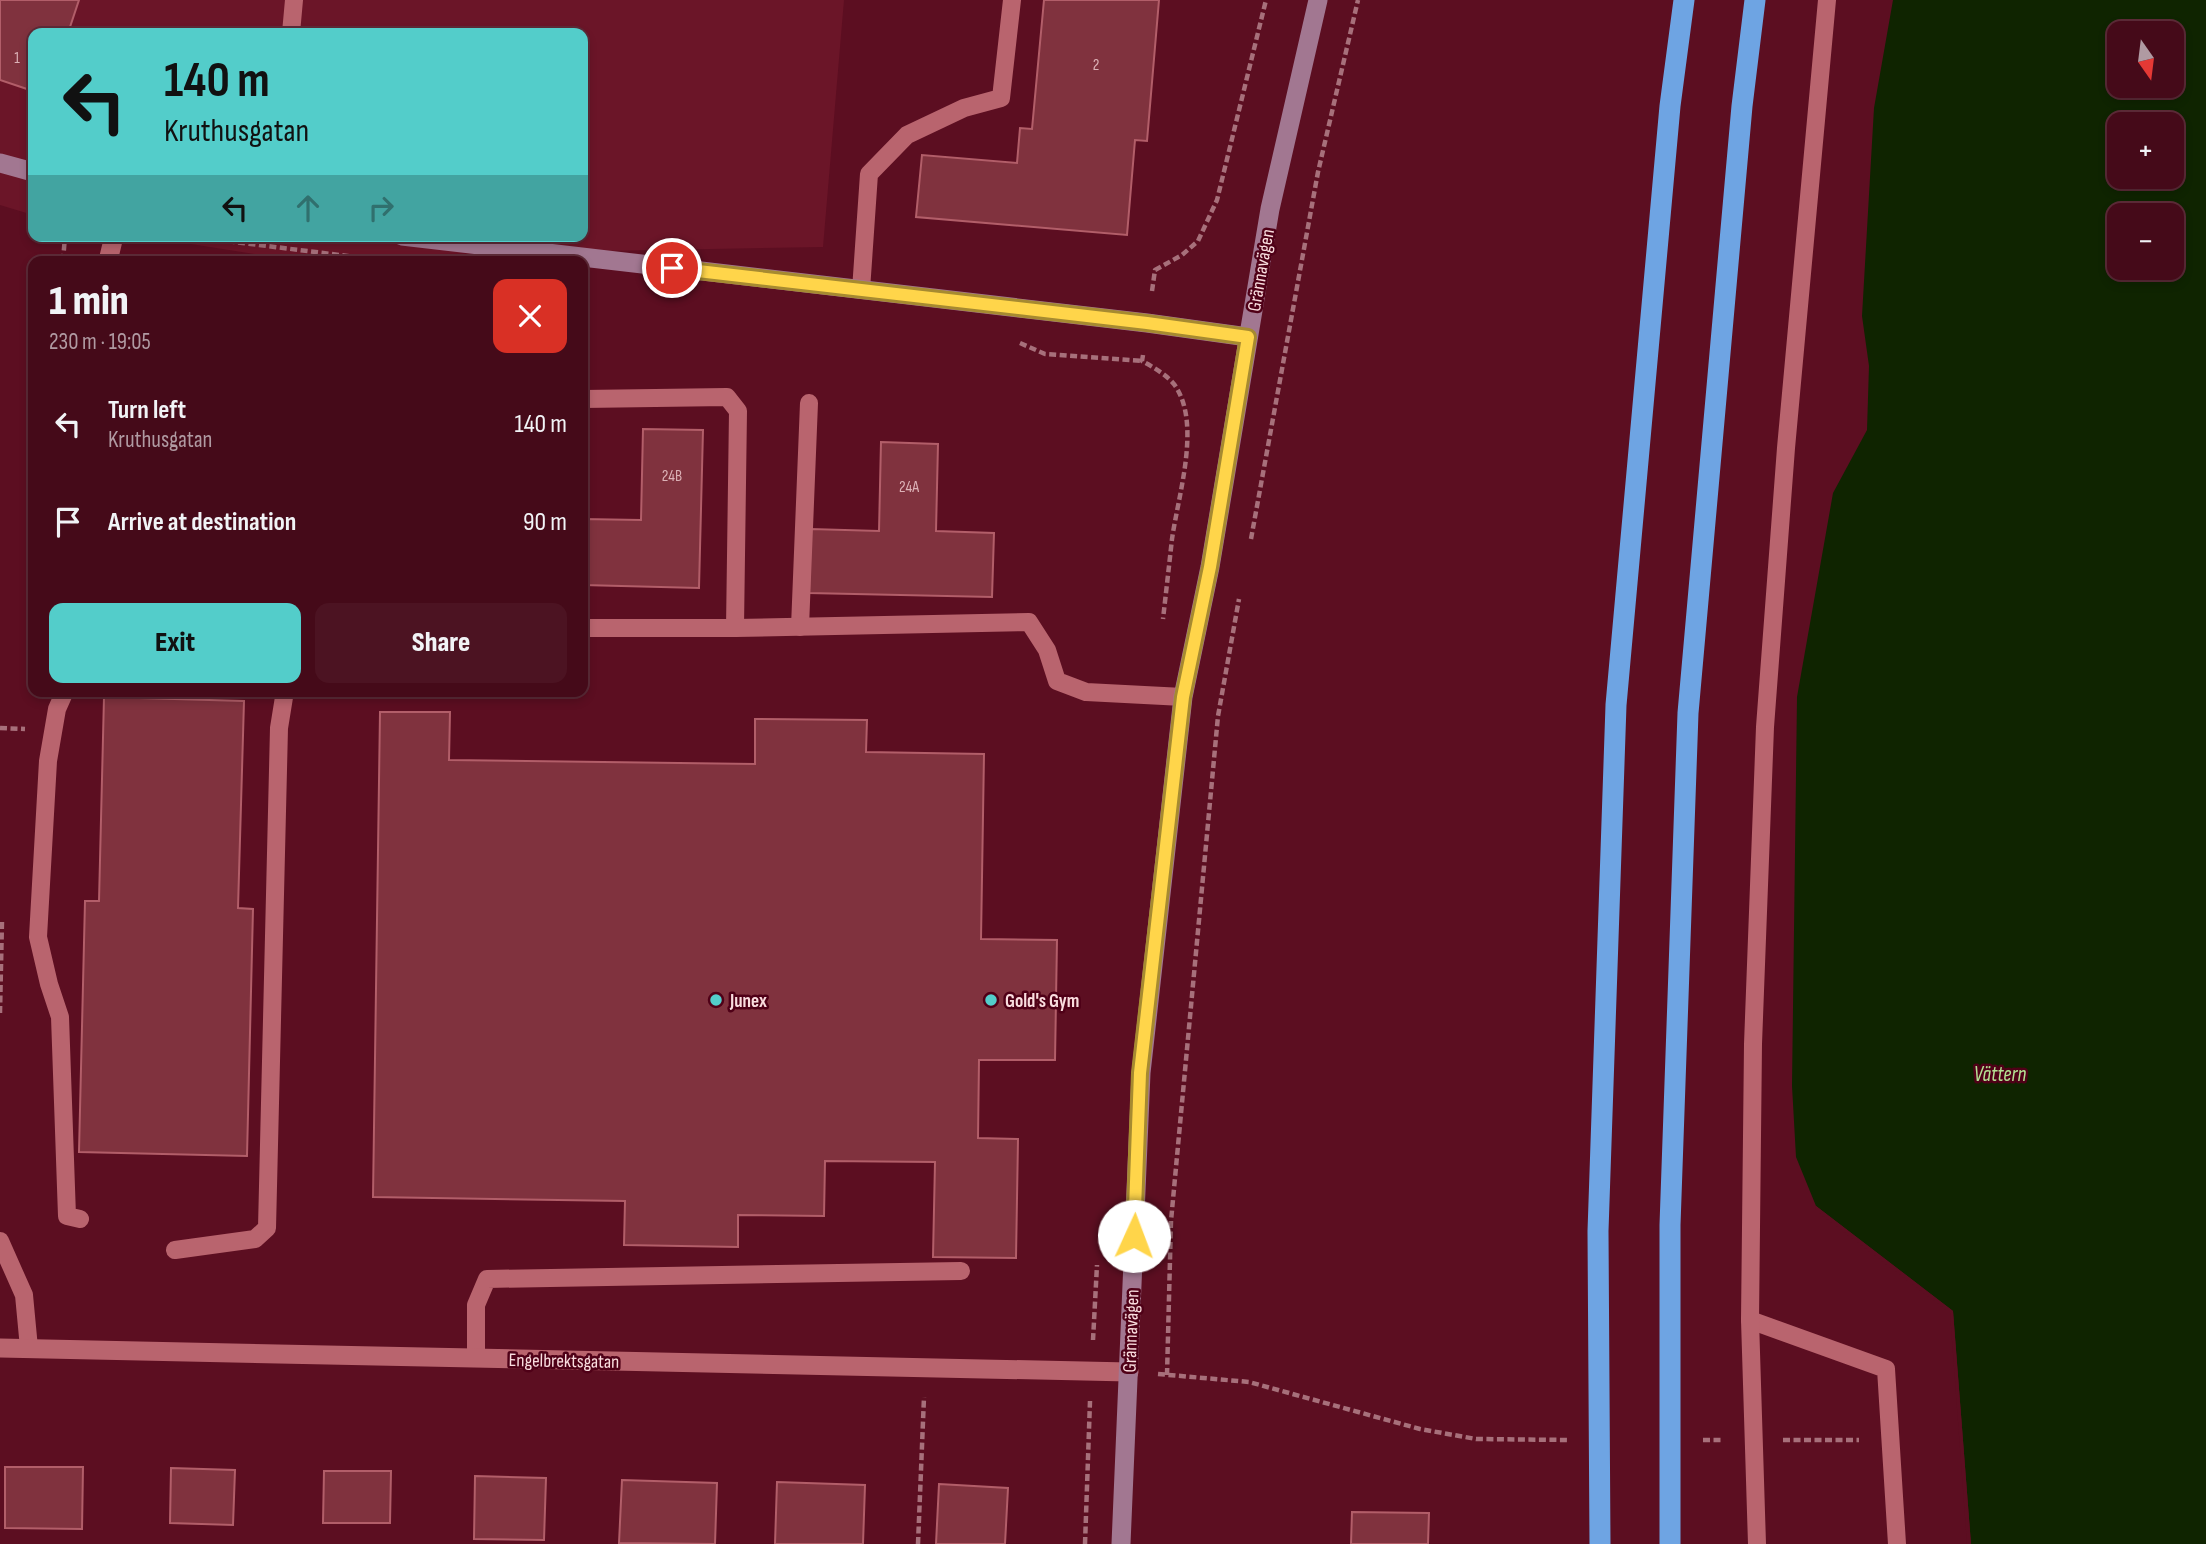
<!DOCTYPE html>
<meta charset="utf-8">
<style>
:root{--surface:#450a19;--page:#4c1322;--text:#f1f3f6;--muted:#b09aa2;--line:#5d2b38;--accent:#53cdca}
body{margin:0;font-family:"Sofia Sans Condensed",sans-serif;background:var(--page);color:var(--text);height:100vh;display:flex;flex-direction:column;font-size:26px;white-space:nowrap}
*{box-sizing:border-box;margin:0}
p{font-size:23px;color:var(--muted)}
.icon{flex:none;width:38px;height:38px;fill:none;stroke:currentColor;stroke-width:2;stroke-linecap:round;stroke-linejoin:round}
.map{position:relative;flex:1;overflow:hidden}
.panel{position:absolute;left:28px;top:256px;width:560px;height:441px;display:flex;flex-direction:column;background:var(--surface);border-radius:14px;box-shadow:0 4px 10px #0003,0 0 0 2px var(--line)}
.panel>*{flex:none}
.hud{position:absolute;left:28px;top:28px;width:560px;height:214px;border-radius:14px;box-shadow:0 4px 10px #0003,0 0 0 2px var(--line);background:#53cdca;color:#111;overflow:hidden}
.needle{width:46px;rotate:166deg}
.buttons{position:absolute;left:2107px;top:21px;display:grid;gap:14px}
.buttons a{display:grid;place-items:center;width:77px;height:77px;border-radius:14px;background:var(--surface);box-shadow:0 4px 10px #0003,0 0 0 2px var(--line);font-size:35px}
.pin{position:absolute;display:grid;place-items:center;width:60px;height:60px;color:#fff;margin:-30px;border:4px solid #fff;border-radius:50%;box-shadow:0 2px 7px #0007}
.me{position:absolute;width:77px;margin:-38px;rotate:2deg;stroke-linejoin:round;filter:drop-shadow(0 0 5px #0008)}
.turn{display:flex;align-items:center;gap:24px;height:147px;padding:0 21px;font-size:32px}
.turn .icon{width:91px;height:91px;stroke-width:2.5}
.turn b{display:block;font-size:49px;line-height:60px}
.lanes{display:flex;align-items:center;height:66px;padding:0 21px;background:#0003;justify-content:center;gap:35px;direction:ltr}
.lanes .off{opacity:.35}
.round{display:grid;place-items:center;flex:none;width:74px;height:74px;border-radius:14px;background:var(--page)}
.summary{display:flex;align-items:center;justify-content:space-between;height:119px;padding:0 21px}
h1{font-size:42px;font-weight:800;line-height:52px}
.primary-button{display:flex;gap:14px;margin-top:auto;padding:14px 21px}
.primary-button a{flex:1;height:80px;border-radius:14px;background:var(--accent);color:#111;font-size:28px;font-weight:800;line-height:80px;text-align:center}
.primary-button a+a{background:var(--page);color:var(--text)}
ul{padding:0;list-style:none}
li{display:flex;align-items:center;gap:21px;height:98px;padding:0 21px}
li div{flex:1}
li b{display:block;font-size:26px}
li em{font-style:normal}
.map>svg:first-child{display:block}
.built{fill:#6b1528}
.water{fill:#0f2400;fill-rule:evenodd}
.pier{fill:#5c0e21}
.building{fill:#80323e;stroke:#b25e69;stroke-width:2}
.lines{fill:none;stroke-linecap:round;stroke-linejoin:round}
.path{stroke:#a7707b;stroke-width:4.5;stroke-dasharray:7 3.5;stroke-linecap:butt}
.service{stroke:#b9646e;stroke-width:18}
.minor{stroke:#b9646e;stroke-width:19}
.secondary{stroke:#a27791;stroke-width:19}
.motorway{stroke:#6ea4e3;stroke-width:21}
.route-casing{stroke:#a68a30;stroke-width:18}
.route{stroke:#ffd54a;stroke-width:12}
.poi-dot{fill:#53cdca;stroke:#4f0017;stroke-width:2.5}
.labels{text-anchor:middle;stroke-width:5;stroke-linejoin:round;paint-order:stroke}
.number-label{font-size:16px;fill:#dcb2b7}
.street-label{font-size:19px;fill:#fadddf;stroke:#4f0017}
.poi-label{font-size:19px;font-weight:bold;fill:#fadddf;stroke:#4f0017;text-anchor:start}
.water-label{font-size:21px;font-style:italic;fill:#b5e394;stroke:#4f0017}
</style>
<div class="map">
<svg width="2206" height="1544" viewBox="0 0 2206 1544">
<rect width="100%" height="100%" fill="#5c0e21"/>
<path class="built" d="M0,0H844L823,247L273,257L140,236H583V33H33V215L0,205Z"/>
<path class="water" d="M1893,0H2206V1544H1971L1953,1311L1816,1206L1796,1157L1792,1086L1797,697L1833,493L1867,430L1869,366L1862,316L1874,108ZM2119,33H2172V86H2119ZM2119,124H2172V177H2119ZM2119,215H2172V268H2119Z"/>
<path class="pier" d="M1816,1206L1953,1311L1971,1544H1967L1950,1313L1815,1210Z"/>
<g class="building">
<path d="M0,0H79L68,33H33V91L0,80Z"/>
<path d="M1044,0H1159L1147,141L1135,140L1127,235L916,217L922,155L1017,163L1020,128L1032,129Z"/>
<path d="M643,429L703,430L699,588L583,585V519L641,520Z"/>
<path d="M881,442L938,444L936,531L994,533L992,597L809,593L811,529L879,531Z"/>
<path d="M104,697L244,701L238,908L253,909L247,1156L79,1152L85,901H99Z"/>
<path d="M380,712H450L449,760L755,764V719L867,720L866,752L984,754L981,939L1057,940L1055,1060H979L978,1138L1018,1139L1016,1258L933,1257L935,1162L825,1161L824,1216L738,1215V1247L624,1245L625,1201L373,1197Z"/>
<path d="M5,1467H83L82,1529L5,1528Z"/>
<path d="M171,1468L235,1470L233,1525L170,1523Z"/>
<path d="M324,1471H391L390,1523H323Z"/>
<path d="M475,1476L546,1478L544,1540L474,1539Z"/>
<path d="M622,1480L717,1483L715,1544L619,1543Z"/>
<path d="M777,1482L865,1485L863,1544H775Z"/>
<path d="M939,1484L1008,1488L1005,1544H936Z"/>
<path d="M1352,1512L1429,1513L1428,1544H1351Z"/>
</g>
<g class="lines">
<g class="path">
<path d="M186,236L380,260"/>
<path d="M63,261L65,236"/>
<path d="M1152,291L1155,270L1182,255L1198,241L1217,200L1266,0"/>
<path d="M1020,343L1045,354L1142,361"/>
<path d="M1143,355L1142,361C1153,367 1169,376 1176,387C1201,426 1178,496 1172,539C1169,566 1166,593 1163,619"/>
<path d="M1251,539L1318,172L1358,0"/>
<path d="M0,728L25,729"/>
<path d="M0,1013L2,921"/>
<path d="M1093,1340L1097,1265"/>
<path d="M1158,1374L1249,1382L1420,1429L1476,1439L1568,1440"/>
<path d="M1167,1375L1171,1221L1218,716L1239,599"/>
<path d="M1703,1440H1722"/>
<path d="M1783,1440H1859"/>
<path d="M918,1544L924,1397"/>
<path d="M1085,1544L1090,1401"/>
</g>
<g class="service">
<path d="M291,33L294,0"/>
<path d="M861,290L869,174L907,135L964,108L1001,98L1012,0"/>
<path d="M583,399L727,397L738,411L735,628"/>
<path d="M800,627L809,403"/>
<path d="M583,628H735L1029,622L1047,650L1057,681L1086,692L1183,697"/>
<path d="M65,691L57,709L48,761L38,937L49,984L60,1017L67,1216L80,1219"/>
<path d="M0,1241L24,1295L29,1348"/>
<path d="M175,1250L255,1239L267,1228L279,728L285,691"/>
<path d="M1750,1320L1886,1369L1897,1544"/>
<path d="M476,1358V1305L487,1279L961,1271"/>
<path d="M1757,1544L1750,1320L1753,1044L1765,727L1786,448L1827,0"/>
</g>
<g class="minor">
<path d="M108,261L114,236"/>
<path d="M0,1348L1129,1372"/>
</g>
<g class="secondary">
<path d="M0,163L33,172"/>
<path d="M402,236L1147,323L1248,337"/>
<path d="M1121,1544L1141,1073L1183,697L1210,567L1270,209L1318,0"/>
</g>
<g class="motorway">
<path d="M1600,1544L1598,1231L1616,705L1670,106L1684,0"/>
<path d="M1670,1544V1225L1688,713L1742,106L1755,0"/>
</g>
</g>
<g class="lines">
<g class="route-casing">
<path id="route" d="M672,268L1147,323L1248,337L1210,567L1183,697L1140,1073L1134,1236"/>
</g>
<use href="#route" class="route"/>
</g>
<g class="poi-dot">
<circle cx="716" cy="1000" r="7"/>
<circle cx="991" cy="1000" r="7"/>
</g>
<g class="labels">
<g class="number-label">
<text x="17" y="63">1</text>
<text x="1096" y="70">2</text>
<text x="672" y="481">24B</text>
<text x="909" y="492">24A</text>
</g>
<g class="street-label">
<text transform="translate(1260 270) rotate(-80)" y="7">Grännavägen</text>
<text transform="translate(1130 1331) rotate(-88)" y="7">Grännavägen</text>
<text transform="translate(564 1360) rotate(1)" y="7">Engelbrektsgatan</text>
</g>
<g class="poi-label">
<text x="730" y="1007">Junex</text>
<text x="1005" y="1007">Gold's Gym</text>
</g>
<g class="water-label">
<text x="2000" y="1081">Vättern</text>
</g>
</g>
</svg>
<div class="buttons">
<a><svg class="needle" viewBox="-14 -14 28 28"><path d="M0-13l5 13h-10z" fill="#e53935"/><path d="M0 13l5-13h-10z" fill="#b09aa2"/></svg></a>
<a>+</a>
<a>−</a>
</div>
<div class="pin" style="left:672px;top:268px;background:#d93025"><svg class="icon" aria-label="arrive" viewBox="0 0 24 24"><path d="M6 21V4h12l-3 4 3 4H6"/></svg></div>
<svg class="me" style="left:1134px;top:1236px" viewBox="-20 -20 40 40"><circle r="19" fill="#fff"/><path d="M0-13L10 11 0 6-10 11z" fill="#ffd54a"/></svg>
<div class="hud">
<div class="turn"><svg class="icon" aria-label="left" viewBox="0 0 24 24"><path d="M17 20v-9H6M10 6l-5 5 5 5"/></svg><div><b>140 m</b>Kruthusgatan</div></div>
<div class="lanes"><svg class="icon" aria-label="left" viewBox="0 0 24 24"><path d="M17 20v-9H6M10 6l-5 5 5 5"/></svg><svg class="icon off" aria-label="ahead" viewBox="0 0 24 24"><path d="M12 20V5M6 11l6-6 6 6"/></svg><svg class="icon off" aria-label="right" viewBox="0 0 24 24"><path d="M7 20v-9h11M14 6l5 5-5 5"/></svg></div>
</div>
<section class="panel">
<div class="summary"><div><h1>1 min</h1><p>230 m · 19:05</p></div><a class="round" style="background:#d93025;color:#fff"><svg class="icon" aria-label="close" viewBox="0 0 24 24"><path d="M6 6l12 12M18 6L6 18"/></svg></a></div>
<ul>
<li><svg class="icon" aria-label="left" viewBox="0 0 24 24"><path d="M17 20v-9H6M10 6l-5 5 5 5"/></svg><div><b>Turn left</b><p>Kruthusgatan</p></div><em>140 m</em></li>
<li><svg class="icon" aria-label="arrive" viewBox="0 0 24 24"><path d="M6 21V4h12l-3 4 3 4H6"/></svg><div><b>Arrive at destination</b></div><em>90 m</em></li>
</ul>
<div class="primary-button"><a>Exit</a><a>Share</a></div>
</section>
</div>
